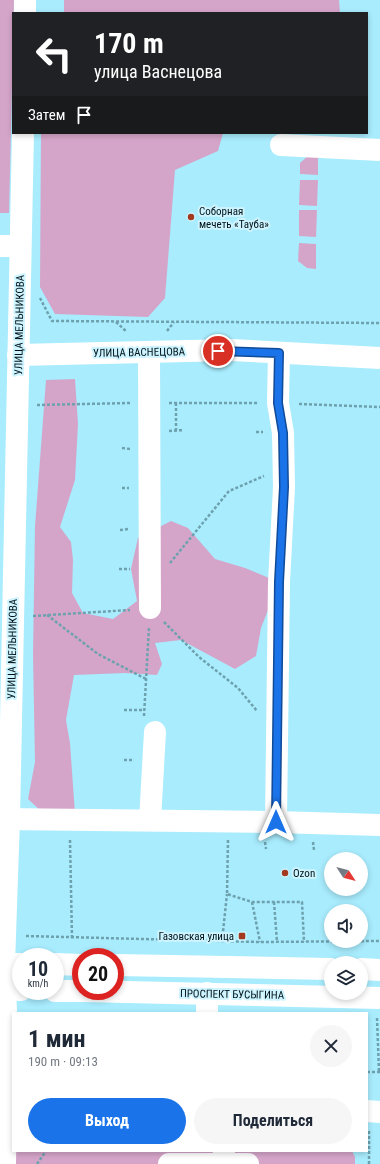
<!DOCTYPE html>
<html lang="ru">
<meta charset="utf-8">
<style>
:root{--surface:#fff;--page:#f6f6f7;--text:#1f2937;--muted:#747a83;--accent:#1a73e8}
body{margin:0;font-family:"Roboto Condensed",sans-serif;background:var(--page);color:var(--text);height:100vh;display:flex;flex-direction:column;font-size:15px;white-space:nowrap}
*{box-sizing:border-box;margin:0}
p{font-size:13px;color:var(--muted)}
.icon{flex:none;width:22px;height:22px;fill:none;stroke:currentColor;stroke-width:2;stroke-linecap:round;stroke-linejoin:round}
.map{position:relative;flex:1;overflow:hidden}
.sheet{position:absolute;left:12px;top:1012px;width:356px;height:140px;display:flex;flex-direction:column;background:var(--surface);border-radius:0px;box-shadow:0 2px 6px #0003}
.sheet>*{flex:none}
.banner{position:absolute;left:12px;top:12px;width:356px;height:122px;border-radius:0px;box-shadow:0 2px 6px #0003;background:#202124;color:#fff;overflow:hidden}
.needle{width:26px;rotate:126deg}
.fabs{position:absolute;left:324px;top:852px;display:grid;gap:8px}
.fabs a{display:grid;place-items:center;width:44px;height:44px;border-radius:50%;background:var(--surface);box-shadow:0 2px 6px #0003;font-size:20px}
.speed{position:absolute;left:12px;top:948px;display:flex;gap:8px;font-size:20px;font-weight:700;text-align:center}
.speed>*{display:grid;place-content:center;width:52px;height:52px;border-radius:50%;background:var(--surface);box-shadow:0 2px 6px #0003;line-height:1}
.speed small{font-size:10px;font-weight:400}
.speed .limit{border:6px solid #d22;background:#fff;color:#111}
.pin{position:absolute;display:grid;place-items:center;width:34px;height:34px;color:#fff;margin:-17px;border:2px solid #fff;border-radius:50%;box-shadow:0 1px 4px #0007}
.me{position:absolute;width:44px;margin:-22px;rotate:0deg;stroke-linejoin:round;filter:drop-shadow(0 0 3px #0008)}
.turn{display:flex;align-items:center;gap:14px;height:84px;padding:0 16px;font-size:18px}
.turn .icon{width:52px;height:52px;stroke-width:2.5}
.turn b{display:block;font-size:28px;line-height:34px}
.then{display:flex;align-items:center;height:38px;padding:0 16px;background:#0003;gap:8px;font-size:15px}
.round{display:grid;place-items:center;flex:none;width:42px;height:42px;border-radius:21px;background:var(--page)}
.summary{display:flex;align-items:center;justify-content:space-between;height:68px;padding:0 16px}
h1{font-size:24px;font-weight:700;line-height:30px}
.action{display:flex;gap:8px;margin-top:auto;padding:8px 16px}
.action a{flex:1;height:46px;border-radius:24px;background:var(--accent);color:#fff;font-size:16px;font-weight:700;line-height:46px;text-align:center}
.action a+a{background:var(--page);color:var(--text)}
.map>svg:first-child{display:block}
.green{fill:#d5a5c9}
.lines{fill:none;stroke-linecap:round;stroke-linejoin:round}
.path{stroke:#6ea1ae;stroke-width:2.5;stroke-dasharray:3 2;stroke-linecap:butt}
.minor{stroke:#fff;stroke-width:22}
.major{stroke:#fff;stroke-width:22}
.route-casing{stroke:#114b97;stroke-width:10}
.route{stroke:#1a73e8;stroke-width:7}
.poi-dot{fill:#a33a20;stroke:#cdf4ff;stroke-width:1.5}
.labels{text-anchor:middle;stroke-width:4;stroke-linejoin:round;paint-order:stroke}
.poi-label{font-size:11px;fill:#001218;stroke:#cdf4ff;text-anchor:start}
.street-label{font-size:11px;fill:#001218;stroke:#cdf4ff}
</style>
<div class="map">
<svg width="380" height="1164" viewBox="0 0 380 1164">
<rect width="100%" height="100%" fill="#a8ecfd"/>
<g class="green">
<path d="M0,0H14L9,213H0Z"/>
<path d="M64,0H339L340,13H64Z"/>
<path d="M41,133H223L218,151L175,170L165,298L148,317L55,314L40,287Z"/>
<path d="M309,155L318,156V175L300,174V163Z"/>
<path d="M300,180H318L317,206L299,205Z"/>
<path d="M299,210H317L316,237L299,236Z"/>
<path d="M299,243L316,244V269L307,268L298,261Z"/>
<path d="M75,379L78,424L75,480L60,527L71,542L73,560L72,593L83,613L113,619L137,601L131,569L138,538L171,521L188,528L215,559L245,568L279,582L261,628L256,656L235,669L181,640L155,643L162,664L157,675L125,673L74,675L66,720L70,743L75,814H44L28,799L35,762L33,655L35,526L46,380Z"/>
<path d="M16,1151H352L355,1157V1164H16Z"/>
</g>
<g class="lines">
<g class="path">
<path d="M40,298L52,321L380,323"/>
<path d="M116,322L127,332"/>
<path d="M167,331L174,322"/>
<path d="M169,403H258"/>
<path d="M176,403V430"/>
<path d="M299,404L380,407"/>
<path d="M37,405L130,403"/>
<path d="M169,431L184,430"/>
<path d="M256,432H263"/>
<path d="M122,448L130,449"/>
<path d="M122,488H129"/>
<path d="M120,530L129,529"/>
<path d="M170,563L229,491L264,476"/>
<path d="M119,569H130"/>
<path d="M47,615L98,654L146,679"/>
<path d="M33,616L130,610"/>
<path d="M164,622L199,657L238,688L257,711"/>
<path d="M124,710H144"/>
<path d="M144,716L149,627"/>
<path d="M124,760H134"/>
<path d="M70,840L72,938"/>
<path d="M228,840L227,894L252,902H302L304,942"/>
<path d="M265,842L266,849"/>
<path d="M313,842L314,850"/>
<path d="M252,902L260,942"/>
<path d="M274,902L277,942"/>
<path d="M26,936L260,942L380,941"/>
<path d="M222,941L227,894"/>
<path d="M377,1018L379,1072"/>
<path d="M367,1072H380"/>
<path d="M37,1164L46,1151"/>
<path d="M369,1164V1130"/>
</g>
<g class="minor">
<path d="M25,13V0"/>
<path d="M281,145L380,150"/>
<path d="M0,246H20"/>
<path d="M149,352L150,608"/>
<path d="M18,355L231,350L380,358"/>
<path d="M0,819L276,822L380,825"/>
<path d="M150,820L155,732"/>
<path d="M276,822L279,582L284,487L283,433L278,403L279,353"/>
<path d="M207,1013V993"/>
<path d="M367,1111L380,1112"/>
<path d="M5,1164L7,1034L4,964L9,819L23,133"/>
<path d="M169,1164H223L224,1151"/>
<path d="M223,1164H248"/>
</g>
<g class="major">
<path d="M0,964H21"/>
<path d="M55,964L81,965"/>
<path d="M115,965L331,969"/>
<path d="M361,969L380,970"/>
<path d="M0,990H21"/>
<path d="M55,991H81"/>
<path d="M84,991L380,998"/>
</g>
</g>
<g class="lines">
<g class="route-casing">
<path id="route" d="M218,351L279,353L278,403L283,433L284,487L279,582L276,822"/>
</g>
<use href="#route" class="route"/>
</g>
<g class="poi-dot">
<circle cx="191" cy="217" r="4"/>
<circle cx="285" cy="873" r="4"/>
<rect x="238" y="932" width="8" height="8" rx="2"/>
</g>
<g class="labels">
<g class="poi-label">
<text x="199" y="215">Соборная<tspan x="199" dy="13">мечеть «Тауба»</tspan></text>
<text x="293" y="877">Ozon</text>
<text x="234" y="940" text-anchor="end">Газовская улица</text>
</g>
<g class="street-label">
<text transform="translate(19 325) rotate(-89)" y="4">УЛИЦА МЕЛЬНИКОВА</text>
<text transform="translate(139 352) rotate(-1)" y="4">УЛИЦА ВАСНЕЦОВА</text>
<text transform="translate(12 649) rotate(-89)" y="4">УЛИЦА МЕЛЬНИКОВА</text>
<text transform="translate(232 994) rotate(1)" y="4">ПРОСПЕКТ БУСЫГИНА</text>
</g>
</g>
</svg>
<div class="fabs">
<a><svg class="needle" viewBox="-14 -14 28 28"><path d="M0-13l5 13h-10z" fill="#e53935"/><path d="M0 13l5-13h-10z" fill="#747a83"/></svg></a>
<a><svg class="icon" aria-label="sound" viewBox="0 0 24 24"><path d="M4 9h4l5-4v14l-5-4H4zM17 9q2 3 0 6"/></svg></a>
<a><svg class="icon" aria-label="layers" viewBox="0 0 24 24"><path d="M12 4l9 5-9 5-9-5zM3 14l9 5 9-5"/></svg></a>
</div>
<div class="speed"><div>10<small>km/h</small></div><div class="limit">20</div></div>
<div class="pin" style="left:218px;top:351px;background:#d93025"><svg class="icon" aria-label="arrive" viewBox="0 0 24 24"><path d="M6 21V4h12l-3 4 3 4H6"/></svg></div>
<svg class="me" style="left:276px;top:822px" viewBox="-20 -20 40 40"><path d="M0-17L14 15 0 8-14 15z" fill="#1a73e8" stroke="#fff" stroke-width="4"/></svg>
<div class="banner">
<div class="turn"><svg class="icon" aria-label="left" viewBox="0 0 24 24"><path d="M17 20v-9H6M10 6l-5 5 5 5"/></svg><div><b>170 m</b>улица Васнецова</div></div>
<div class="then">Затем<svg class="icon" aria-label="arrive" viewBox="0 0 24 24"><path d="M6 21V4h12l-3 4 3 4H6"/></svg></div>
</div>
<section class="sheet">
<div class="summary"><div><h1>1 мин</h1><p>190 m · 09:13</p></div><a class="round"><svg class="icon" aria-label="close" viewBox="0 0 24 24"><path d="M6 6l12 12M18 6L6 18"/></svg></a></div>
<div class="action"><a>Выход</a><a>Поделиться</a></div>
</section>
</div>
